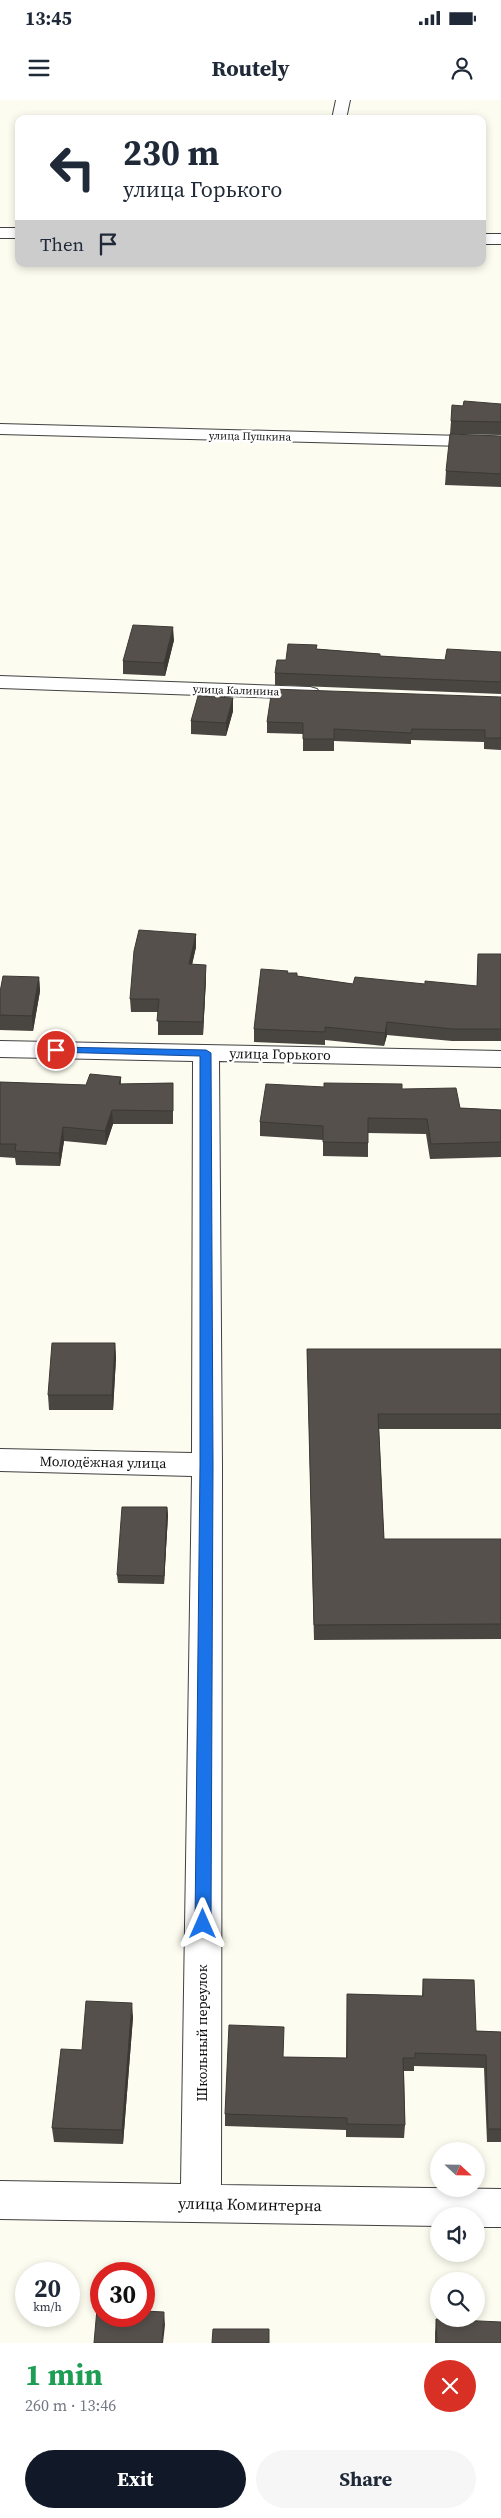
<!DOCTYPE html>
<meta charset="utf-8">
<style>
:root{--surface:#fff;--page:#f6f6f7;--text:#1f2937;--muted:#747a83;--accent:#111827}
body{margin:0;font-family:"Source Serif 4",serif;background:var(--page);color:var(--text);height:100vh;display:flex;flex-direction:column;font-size:19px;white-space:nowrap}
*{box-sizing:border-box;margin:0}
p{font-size:16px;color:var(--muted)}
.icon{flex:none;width:28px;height:28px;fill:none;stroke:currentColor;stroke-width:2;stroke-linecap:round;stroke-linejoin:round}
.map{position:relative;height:2243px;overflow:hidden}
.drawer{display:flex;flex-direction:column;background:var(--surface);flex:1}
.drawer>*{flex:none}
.top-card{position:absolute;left:15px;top:15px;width:471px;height:152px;border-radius:10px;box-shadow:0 2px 8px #0003;background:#fff;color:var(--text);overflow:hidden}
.needle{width:32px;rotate:112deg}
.tools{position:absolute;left:430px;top:2042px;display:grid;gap:10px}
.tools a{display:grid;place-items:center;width:55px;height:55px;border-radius:50%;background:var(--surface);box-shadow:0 2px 8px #0003;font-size:25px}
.speed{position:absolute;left:15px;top:2162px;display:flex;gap:10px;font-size:25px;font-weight:700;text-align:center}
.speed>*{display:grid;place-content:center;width:65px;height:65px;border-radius:50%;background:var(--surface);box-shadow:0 2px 8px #0003;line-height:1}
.speed small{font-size:12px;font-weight:400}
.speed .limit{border:8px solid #d22;background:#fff;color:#111}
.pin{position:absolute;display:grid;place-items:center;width:42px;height:42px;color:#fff;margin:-21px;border:2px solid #fff;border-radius:50%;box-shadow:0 1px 5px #0007}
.me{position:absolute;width:55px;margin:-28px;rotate:0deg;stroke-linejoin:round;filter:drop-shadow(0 0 4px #0008)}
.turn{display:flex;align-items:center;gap:18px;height:105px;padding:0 25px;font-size:22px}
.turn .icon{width:65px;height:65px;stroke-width:2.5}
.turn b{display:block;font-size:35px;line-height:42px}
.then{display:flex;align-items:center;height:48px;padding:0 25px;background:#0003;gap:10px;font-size:19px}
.round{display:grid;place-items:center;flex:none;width:52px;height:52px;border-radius:26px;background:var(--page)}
.summary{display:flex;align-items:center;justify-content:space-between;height:85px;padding:0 25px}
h1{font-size:30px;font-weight:700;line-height:38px;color:#1e9e55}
.button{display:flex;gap:10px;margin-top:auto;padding:10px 25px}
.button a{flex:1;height:58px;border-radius:30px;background:var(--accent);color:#fff;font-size:20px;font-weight:700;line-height:58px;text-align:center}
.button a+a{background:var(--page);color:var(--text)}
.status{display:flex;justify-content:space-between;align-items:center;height:35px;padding:0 25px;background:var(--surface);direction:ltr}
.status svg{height:14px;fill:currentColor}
header{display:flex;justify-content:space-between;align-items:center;height:65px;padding:0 25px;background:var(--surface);font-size:22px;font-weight:700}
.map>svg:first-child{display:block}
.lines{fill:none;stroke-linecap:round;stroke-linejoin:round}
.minor-casing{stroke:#414141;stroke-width:2}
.minor{fill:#fff;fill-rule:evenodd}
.wall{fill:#494540}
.shaded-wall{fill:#3c3834}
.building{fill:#55504b;stroke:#3c3834}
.route{fill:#1a73e8;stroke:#114b97}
.labels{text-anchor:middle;stroke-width:5;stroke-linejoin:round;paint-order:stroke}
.far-street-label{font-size:11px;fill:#0e0e0e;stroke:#fff}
.street-label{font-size:14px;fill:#0e0e0e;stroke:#fff}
.near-street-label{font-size:16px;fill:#0e0e0e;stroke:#fff}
</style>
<div class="status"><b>13:45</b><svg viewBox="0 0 49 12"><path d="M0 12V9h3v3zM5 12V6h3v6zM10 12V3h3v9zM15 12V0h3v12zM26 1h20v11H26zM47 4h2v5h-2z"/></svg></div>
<header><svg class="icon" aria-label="menu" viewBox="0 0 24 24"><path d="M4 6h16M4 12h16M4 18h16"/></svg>Routely<svg class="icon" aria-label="person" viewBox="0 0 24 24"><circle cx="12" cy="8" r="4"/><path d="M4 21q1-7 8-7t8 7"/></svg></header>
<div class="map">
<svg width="501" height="2243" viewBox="0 0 501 2243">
<rect width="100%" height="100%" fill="#fdfcf0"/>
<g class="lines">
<g class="minor-casing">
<g id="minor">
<path d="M336,0H350L346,19H332Z"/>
<rect x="0" y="128" width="19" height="10"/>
<rect x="482" y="134" width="19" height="10"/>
<path d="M0,324L501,337V347L0,334Z"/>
<path d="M0,576L310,587L317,589L320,593L317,597L310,599L0,588Z"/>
<path d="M0,941L501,951V967L219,961L222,1365L221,2085L501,2089V2127H476V2116H439V2126L0,2119V2081L181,2084L192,1376L0,1371V1349L192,1353L193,961L0,957Z"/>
</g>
</g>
<use href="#minor" class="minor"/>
</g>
<g class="wall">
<path d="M501,304V335L450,334L451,321L463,306Z"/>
<path d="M501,336V387L445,385L446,371Z"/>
<path d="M174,540L165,576L123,574V561Z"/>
<path d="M317,549L380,554V556L445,560L501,552V594L275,585V573L286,560Z"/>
<path d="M501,597V650L484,649V642L411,640V644L334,641V651H303V634L267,633V622Z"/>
<path d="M233,598V611L226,636L191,634V621Z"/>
<path d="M196,834V847L192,865L206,878L203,935H158V912H131L130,899Z"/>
<path d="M478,854H501V941H452L387,935L384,946L325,940V945L254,942V929L287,873L297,876L353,884H425L477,886Z"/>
<path d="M39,877L40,891L33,931L0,930V892Z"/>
<path d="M121,977V984L173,983V1024H113L106,1045L64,1041L60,1066L16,1065L15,1058L0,1057V982L86,985Z"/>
<path d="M324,987L402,989L460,1008L501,1010V1057L430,1059L426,1034L368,1033V1057L323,1056V1040L260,1036V1022Z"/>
<path d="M115,1243L116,1258L113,1310H49L48,1295Z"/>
<path d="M307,1249H501V1329H379L384,1439H501V1539L314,1540Z"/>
<path d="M167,1407L168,1415L164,1484L118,1483L117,1475Z"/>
<path d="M423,1879L476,1931L501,1932V2042H487L484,1968L414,1966V1971H404L405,2025L404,2038L346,2037V2030L225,2026V2014L283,1957L346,1958L347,1894L422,1896Z"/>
<path d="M133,1917L123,2044L54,2042L52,2028L82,1950Z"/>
<path d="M436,2219L501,2243H435V2233Z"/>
</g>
<g class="shaded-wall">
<path d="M173,527L174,540L165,576L164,563Z"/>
<path d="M233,598V611L226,636V623Z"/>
<path d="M196,834V847L189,877V864Z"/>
<path d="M206,865V878L203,935V922Z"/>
<path d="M39,877L40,891L33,931L32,916Z"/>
<path d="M387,922V935L384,946L385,933Z"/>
<path d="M112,1010L113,1024L106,1045L105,1031Z"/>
<path d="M63,1027L64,1041L60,1066L59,1053Z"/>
<path d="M115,1243L116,1258L113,1310L112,1295Z"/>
<path d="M167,1407L168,1415L164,1484V1476Z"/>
<path d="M132,1903L133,1917L123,2044L122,2030Z"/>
<path d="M164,2212L165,2225L163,2243H162Z"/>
</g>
<g class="building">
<path d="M464,301L501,304V322L451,321L452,305L463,306Z"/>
<path d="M450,334L501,336V374L446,371Z"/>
<path d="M133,525L173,527L164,563L123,561Z"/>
<path d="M288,544L317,545L316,549L380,554V556L445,560L447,549L501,552V582L275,573L277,560H286Z"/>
<path d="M272,589L501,597V638H485V630L412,629L411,633L334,629V639H303V623L267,622Z"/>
<path d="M198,596L233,598L226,623L191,621Z"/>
<path d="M139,830L196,834L189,864L206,865L203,922L157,921L159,899H130L134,851Z"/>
<path d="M478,854H501V929H452L387,922L385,933L325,927V932L254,929L261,869L288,871L287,873H297V876L353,884L355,877L425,884V881L477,886Z"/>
<path d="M3,876L39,877L32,916L0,915V892Z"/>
<path d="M90,974L121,977L119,984L173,983V1011L112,1010L105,1031L63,1027L59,1053L15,1051L16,1044H0V982L86,985Z"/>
<path d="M324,983L402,984V989L456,988L460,1008L501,1010V1042L431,1044L427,1019L368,1018V1043L323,1042V1026L260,1022L266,984L324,987Z"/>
<path d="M52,1243H115L112,1295H48Z"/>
<path d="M307,1249H501V1314H378L384,1439H501V1524L314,1525Z"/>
<path d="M122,1407H167L164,1476L117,1475Z"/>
<path d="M423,1879L474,1880L476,1931L501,1932V2029H488L486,1955L415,1953V1958H403L405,2025L347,2024V2018L225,2014L229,1925L284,1927L283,1957L347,1958V1894L423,1896Z"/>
<path d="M86,1901L132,1903L122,2030L52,2028L61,1949L82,1950Z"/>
<path d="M97,2209H101V2216H144V2211L164,2212L162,2243H94Z"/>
<path d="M436,2219L501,2222V2243H437Z"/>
<path d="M213,2229H269V2243H212Z"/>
</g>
<path class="route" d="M56,947L206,950L211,953L213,1365L211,1824L208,1829L203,1831L198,1829L195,1824L200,1365V956L52,952V948Z"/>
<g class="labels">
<g class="far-street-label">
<text transform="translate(250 336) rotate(1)" y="4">улица Пушкина</text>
<text transform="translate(236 590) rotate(2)" y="4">улица Калинина</text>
</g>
<g class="street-label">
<text transform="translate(280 954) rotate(1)" y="5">улица Горького</text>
<text transform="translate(103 1362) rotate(1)" y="5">Молодёжная улица</text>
<text transform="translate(202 1933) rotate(-90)" y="5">Школьный переулок</text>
</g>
<g class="near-street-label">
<text transform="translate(250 2104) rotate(1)" y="6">улица Коминтерна</text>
</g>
</g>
</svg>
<div class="tools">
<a><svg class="needle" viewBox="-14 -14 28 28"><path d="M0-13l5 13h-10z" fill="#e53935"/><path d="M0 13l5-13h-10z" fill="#747a83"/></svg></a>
<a><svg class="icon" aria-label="sound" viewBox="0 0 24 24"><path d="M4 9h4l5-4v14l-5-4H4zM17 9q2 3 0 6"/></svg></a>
<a><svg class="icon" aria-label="search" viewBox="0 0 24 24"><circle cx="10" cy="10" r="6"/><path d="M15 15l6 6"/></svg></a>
</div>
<div class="speed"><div>20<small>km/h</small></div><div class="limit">30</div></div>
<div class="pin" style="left:56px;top:950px;background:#d93025"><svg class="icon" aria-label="arrive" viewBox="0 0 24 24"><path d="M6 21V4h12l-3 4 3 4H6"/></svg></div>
<svg class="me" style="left:203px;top:1824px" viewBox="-20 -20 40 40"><path d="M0-17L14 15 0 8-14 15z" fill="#1a73e8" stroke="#fff" stroke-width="4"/></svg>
<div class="top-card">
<div class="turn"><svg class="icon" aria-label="left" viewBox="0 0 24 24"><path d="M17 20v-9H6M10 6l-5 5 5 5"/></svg><div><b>230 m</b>улица Горького</div></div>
<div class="then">Then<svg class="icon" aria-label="arrive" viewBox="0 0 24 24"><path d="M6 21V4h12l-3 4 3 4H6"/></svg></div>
</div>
</div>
<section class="drawer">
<div class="summary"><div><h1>1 min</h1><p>260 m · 13:46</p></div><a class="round" style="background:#d93025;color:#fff"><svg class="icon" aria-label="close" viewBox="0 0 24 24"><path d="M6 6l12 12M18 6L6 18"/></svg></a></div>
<div class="button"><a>Exit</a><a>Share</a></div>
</section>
